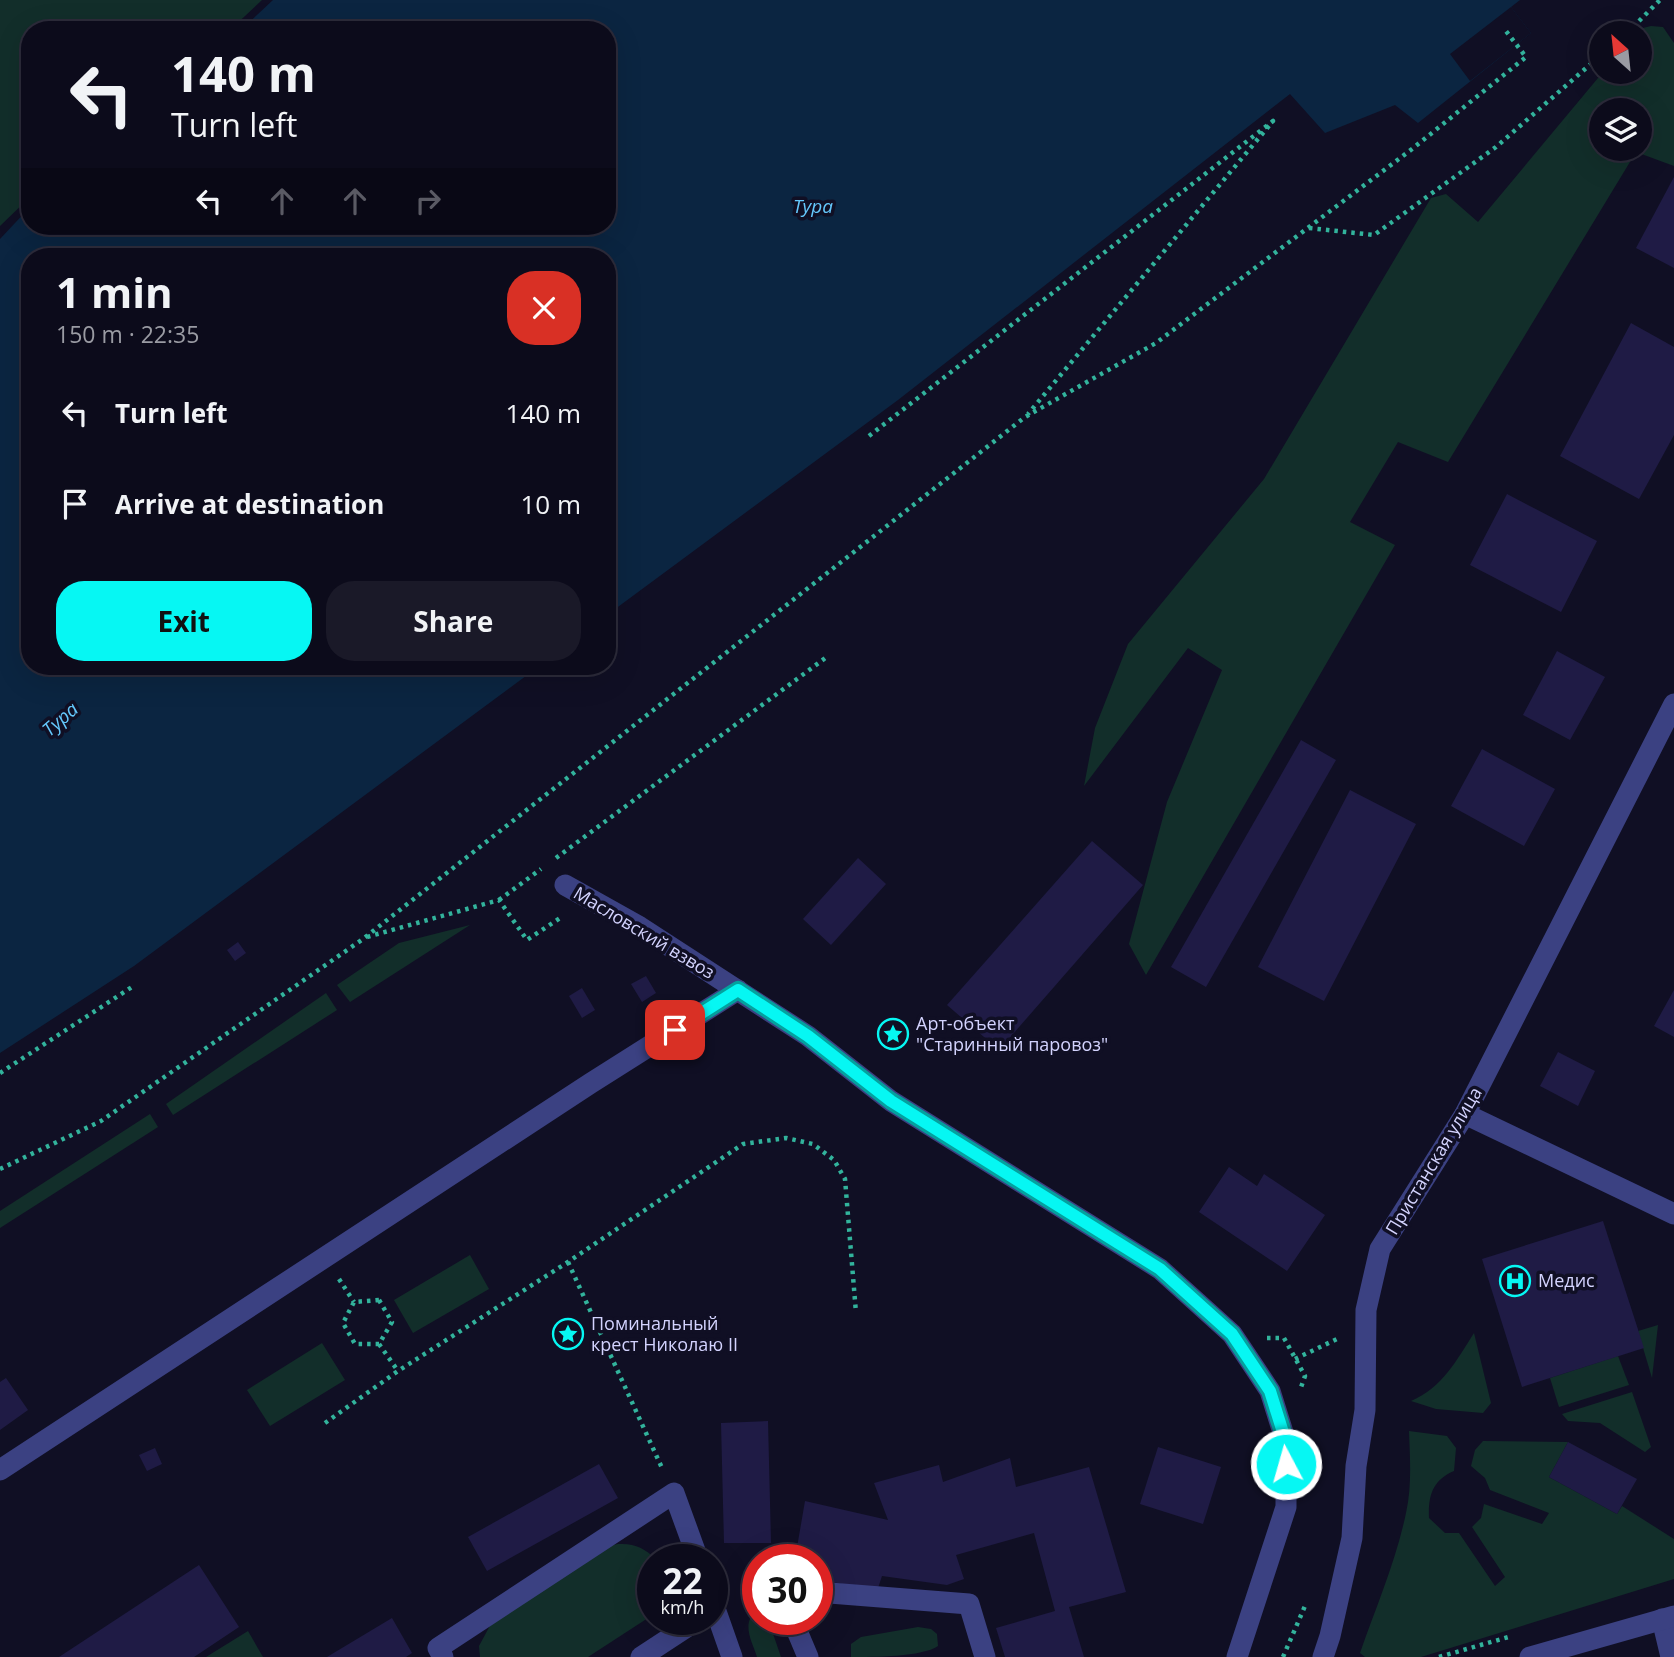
<!DOCTYPE html>
<meta charset="utf-8">
<style>
:root{--surface:#0c0b1b;--page:#1a1928;--text:#f1f3f6;--muted:#9a9ba3;--line:#2c2b3a;--accent:#06f7f3}
body{margin:0;font-family:"Open Sans",sans-serif;background:var(--page);color:var(--text);height:100vh;display:flex;flex-direction:column;font-size:26px;white-space:nowrap}
*{box-sizing:border-box;margin:0}
p{font-size:23px;color:var(--muted)}
.icon{flex:none;width:38px;height:38px;fill:none;stroke:currentColor;stroke-width:2;stroke-linecap:round;stroke-linejoin:round}
.map{position:relative;flex:1;overflow:hidden}
.panel{position:absolute;left:21px;top:248px;width:595px;height:427px;display:flex;flex-direction:column;background:var(--surface);border-radius:28px;box-shadow:0 7px 28px #0002,0 0 0 2px var(--line)}
.panel>*{flex:none}
.top-card{position:absolute;left:21px;top:21px;width:595px;height:214px;border-radius:28px;box-shadow:0 7px 28px #0002,0 0 0 2px var(--line);background:#0c0b1b;color:var(--text);overflow:hidden}
.needle{width:46px;rotate:333deg}
.buttons{position:absolute;left:1589px;top:21px;display:grid;gap:14px}
.buttons a{display:grid;place-items:center;width:63px;height:63px;border-radius:50%;background:var(--surface);box-shadow:0 7px 28px #0002,0 0 0 2px var(--line);font-size:35px}
.speed{position:absolute;left:637px;top:1544px;display:flex;gap:14px;font-size:35px;font-weight:700;text-align:center}
.speed>*{display:grid;place-content:center;width:91px;height:91px;border-radius:50%;background:var(--surface);box-shadow:0 7px 28px #0002,0 0 0 2px var(--line);line-height:1}
.speed small{font-size:18px;font-weight:400}
.speed .limit{border:10px solid #d22;background:#fff;color:#111}
.pin{position:absolute;display:grid;place-items:center;width:60px;height:60px;color:#fff;margin:-30px;border-radius:14px;box-shadow:0 4px 10px #0006}
.me{position:absolute;width:77px;margin:-38px;rotate:354deg;stroke-linejoin:round;filter:drop-shadow(0 0 5px #0008)}
.turn{display:flex;align-items:center;gap:24px;height:147px;padding:0 35px;font-size:32px}
.turn .icon{width:91px;height:91px;stroke-width:2.5}
.turn b{display:block;font-size:49px;line-height:60px}
.lanes{display:flex;align-items:center;height:66px;padding:0 35px;background:#0003;justify-content:center;gap:35px;direction:ltr}
.lanes .off{opacity:.35}
.round{display:grid;place-items:center;flex:none;width:74px;height:74px;border-radius:28px;background:var(--page)}
.summary{display:flex;align-items:center;justify-content:space-between;height:119px;padding:0 35px}
h1{font-size:42px;font-weight:700;line-height:52px}
.cta{display:flex;gap:14px;margin-top:auto;padding:14px 35px}
.cta a{flex:1;height:80px;border-radius:28px;background:var(--accent);color:#111;font-size:28px;font-weight:700;line-height:80px;text-align:center}
.cta a+a{background:var(--page);color:var(--text)}
ul{padding:0;list-style:none}
li{display:flex;align-items:center;gap:21px;height:91px;padding:0 35px}
li div{flex:1}
li b{display:block;font-size:26px}
li em{font-style:normal}
.map>svg:first-child{display:block}
.green{fill:#122e2a;fill-rule:evenodd}
.water{fill:#0b2541}
.pier{fill:#100f24}
.building{fill:#1f1b45}
.lines{fill:none;stroke-linecap:round;stroke-linejoin:round}
.path{stroke:#32b39c;stroke-width:4.5;stroke-dasharray:3.5 5;stroke-linecap:butt}
.minor{stroke:#3b4182;stroke-width:21}
.route-casing{stroke:#04a19e;stroke-width:18}
.route{stroke:#06f7f3;stroke-width:12}
.labels{text-anchor:middle;stroke-width:7;stroke-linejoin:round;paint-order:stroke}
.street-label{font-size:18px;fill:#d3d3fe;stroke:#100f24}
.poi-label{font-size:18px;fill:#d3d3fe;stroke:#100f24;text-anchor:start}
.water-label{font-size:19px;font-style:italic;fill:#64c7fb;stroke:#100f24}
</style>
<div class="map">
<svg width="1674" height="1657" viewBox="0 0 1674 1657">
<rect width="100%" height="100%" fill="#100f24"/>
<g class="green">
<path d="M0,0H262L230,30H30V197L0,226Z"/>
<path d="M1651,26L1663,27L1674,43V166L1636,152L1448,462L1398,442L1350,522L1395,545L1146,975L1129,944L1167,802L1222,670L1188,648L1084,786L1095,728L1128,644L1264,479L1431,198L1446,194L1478,222L1603,72H1640V33H1635L1639,29ZM1601,110H1640V149H1601Z"/>
<path d="M470,925L350,1002L337,985L399,943Z"/>
<path d="M326,993L337,1010L173,1115L166,1104Z"/>
<path d="M150,1114L158,1127L0,1228V1211Z"/>
<path d="M470,1255L489,1289L413,1333L394,1300Z"/>
<path d="M1658,1325L1652,1378L1638,1331Z"/>
<path d="M1474,1333L1491,1403L1483,1413L1436,1409L1411,1401C1443,1387 1456,1361 1474,1333Z"/>
<path d="M322,1343L345,1380L270,1426L247,1390Z"/>
<path d="M1618,1356L1629,1385L1559,1407L1550,1378Z"/>
<path d="M1632,1392L1651,1447L1645,1452L1600,1423L1568,1421L1562,1414Z"/>
<path d="M1409,1431L1447,1436L1456,1448L1454,1471C1433,1480 1428,1495 1429,1518L1445,1533H1459L1495,1586L1505,1577L1472,1527L1481,1518L1484,1504L1542,1524L1549,1513L1490,1490L1485,1478L1471,1466L1475,1450L1483,1441L1568,1442L1549,1477L1617,1514L1622,1506L1674,1539V1579L1421,1657H1365L1360,1653C1376,1607 1396,1561 1406,1513C1412,1487 1410,1458 1409,1431Z"/>
<path d="M618,1544C635,1543 644,1548 656,1559H653V1614L648,1618L588,1657H480L479,1646L493,1620L605,1547Z"/>
<path d="M758,1610V1619H768L781,1657H757C752,1641 740,1622 758,1610Z"/>
<path d="M918,1627L931,1629L937,1634L938,1646C922,1657 874,1657 851,1657V1644L861,1637Z"/>
<path d="M248,1631L263,1657H206Z"/>
</g>
<path class="water" d="M273,0H1520L1511,7L1531,33L1418,123L1395,105L1325,133L1290,94L898,400L607,615V257H30V667H538L134,966L0,1053V239L30,207V226H607V30H241Z"/>
<path class="pier" d="M1511,7L1531,33L1470,81L1450,54Z"/>
<g class="building">
<path d="M1674,177V268L1636,248Z"/>
<path d="M1631,323L1674,347V435L1639,499L1560,456Z"/>
<path d="M1507,494L1597,541L1561,612L1470,565Z"/>
<path d="M1557,651L1605,677L1570,740L1523,715Z"/>
<path d="M1301,740L1336,760L1206,987L1171,967Z"/>
<path d="M1482,749L1555,789L1524,846L1451,806Z"/>
<path d="M1350,790L1416,824L1324,1001L1258,967Z"/>
<path d="M1092,841L1143,885L999,1050L947,1005Z"/>
<path d="M858,858L886,884L831,945L803,919Z"/>
<path d="M238,942L246,953L235,961L227,950Z"/>
<path d="M646,976L656,993L642,1002L631,984Z"/>
<path d="M582,988L595,1010L582,1018L569,996Z"/>
<path d="M1674,990V1037L1654,1026Z"/>
<path d="M1558,1052L1595,1071L1578,1106L1540,1086Z"/>
<path d="M1229,1167L1257,1186L1264,1174L1325,1215L1287,1271L1199,1212Z"/>
<path d="M1603,1221L1644,1348L1522,1387L1482,1259Z"/>
<path d="M6,1378L28,1410L0,1430V1382Z"/>
<path d="M768,1421L771,1543H724L721,1423Z"/>
<path d="M1568,1442L1637,1479L1617,1514L1549,1477Z"/>
<path d="M1158,1447L1221,1467L1203,1524L1140,1504Z"/>
<path d="M155,1448L162,1464L147,1471L139,1455Z"/>
<path d="M1010,1458L1016,1487L1089,1467L1126,1592L1069,1607L1084,1657H1005L996,1628L1055,1611L1034,1533L956,1555L964,1579L947,1585L882,1576L877,1591L817,1579V1559H795L805,1501L888,1520L874,1483L939,1465L943,1482Z"/>
<path d="M599,1464L618,1498L487,1571L468,1537Z"/>
<path d="M199,1565L239,1627L194,1657H59Z"/>
<path d="M392,1618L412,1653L406,1657H327Z"/>
</g>
<g class="lines">
<g class="path">
<path d="M1627,33L1660,0"/>
<path d="M1309,228L1374,235L1496,147L1601,55"/>
<path d="M869,436L1273,121L1028,414"/>
<path d="M556,858L828,656"/>
<path d="M499,900L541,869"/>
<path d="M367,937L499,900L527,940L563,916"/>
<path d="M0,1073L135,985"/>
<path d="M0,1169L101,1121L363,939L1025,417L1156,343L1412,149L1526,57L1506,31"/>
<path d="M568,1262L662,1468"/>
<path d="M339,1279L354,1302"/>
<path d="M379,1300L392,1322L379,1344H355L343,1323L354,1302Z"/>
<path d="M1267,1338H1284L1305,1376L1300,1390"/>
<path d="M379,1344L398,1371"/>
<path d="M1295,1359L1339,1338"/>
<path d="M325,1423L398,1371L568,1262L743,1144L786,1138L813,1144L834,1160L845,1179L856,1313"/>
<path d="M1283,1657L1305,1606"/>
<path d="M1439,1657L1512,1636"/>
</g>
<g class="minor">
<path d="M565,885L640,927L808,1036L891,1101L1160,1269L1232,1334L1270,1391L1286,1442V1507L1237,1657"/>
<path d="M1465,1114L1674,1214"/>
<path d="M0,1470L591,1083L738,990"/>
<path d="M817,1592L969,1604L985,1657"/>
<path d="M712,1600L732,1657"/>
<path d="M792,1619L808,1657"/>
<path d="M1662,1619L1671,1657"/>
<path d="M443,1657L438,1648L674,1493L698,1559"/>
<path d="M641,1657L699,1619"/>
<path d="M1323,1657L1330,1636L1352,1538L1356,1466L1365,1410L1366,1310L1380,1249L1465,1114L1674,704"/>
<path d="M1530,1657L1674,1616"/>
</g>
</g>
<g class="lines">
<g class="route-casing">
<path id="route" d="M675,1030L738,990L808,1036L891,1101L1160,1269L1232,1334L1270,1391L1286,1442V1464"/>
</g>
<use href="#route" class="route"/>
</g>
<defs>
<g id="sight-ring" transform="scale(1.575)"><circle r="9.5" fill="#100f24" stroke="#06f7f3" stroke-width="1.5"/><path d="M0-6L1.8-2.2L6-1.7L2.9 1.2L3.7 5.4L0 3.3L-3.7 5.4L-2.9 1.2L-6-1.7L-1.8-2.2Z" fill="#06f7f3"/></g>
<g id="hospital-ring" transform="scale(1.575)"><circle r="9.5" fill="#100f24" stroke="#06f7f3" stroke-width="1.5"/><path d="M-5-5h3v3.5h4V-5h3V5h-3V1.5h-4V5h-3Z" fill="#06f7f3"/></g>
</defs>
<g fill-rule="evenodd">
<use href="#sight-ring" x="893" y="1034"/>
<use href="#hospital-ring" x="1515" y="1281"/>
<use href="#sight-ring" x="568" y="1334"/>
</g>
<g class="labels">
<g class="street-label">
<text transform="translate(644 933) rotate(31)" y="6">Масловский взвоз</text>
<text transform="translate(1434 1161) rotate(-59)" y="6">Пристанская улица</text>
</g>
<g class="poi-label">
<text x="916" y="1030">Арт-объект<tspan x="916" dy="21">"Старинный паровоз"</tspan></text>
<text x="1538" y="1287">Медис</text>
<text x="591" y="1330">Поминальный<tspan x="591" dy="21">крест Николаю II</tspan></text>
</g>
<g class="water-label">
<text x="813" y="213">Тура</text>
<text transform="translate(60 719) rotate(-41)" y="7">Тура</text>
</g>
</g>
</svg>
<div class="buttons">
<a><svg class="needle" viewBox="-14 -14 28 28"><path d="M0-13l5 13h-10z" fill="#e53935"/><path d="M0 13l5-13h-10z" fill="#9a9ba3"/></svg></a>
<a><svg class="icon" aria-label="layers" viewBox="0 0 24 24"><path d="M12 4l9 5-9 5-9-5zM3 14l9 5 9-5"/></svg></a>
</div>
<div class="speed"><div>22<small>km/h</small></div><div class="limit">30</div></div>
<div class="pin" style="left:675px;top:1030px;background:#d93025"><svg class="icon" aria-label="arrive" viewBox="0 0 24 24"><path d="M6 21V4h12l-3 4 3 4H6"/></svg></div>
<svg class="me" style="left:1286px;top:1464px" viewBox="-20 -20 40 40"><circle r="17" fill="#06f7f3" stroke="#fff" stroke-width="3"/><path d="M0-11L8 9 0 5-8 9z" fill="#fff"/></svg>
<div class="top-card">
<div class="turn"><svg class="icon" aria-label="left" viewBox="0 0 24 24"><path d="M17 20v-9H6M10 6l-5 5 5 5"/></svg><div><b>140 m</b>Turn left</div></div>
<div class="lanes"><svg class="icon" aria-label="left" viewBox="0 0 24 24"><path d="M17 20v-9H6M10 6l-5 5 5 5"/></svg><svg class="icon off" aria-label="ahead" viewBox="0 0 24 24"><path d="M12 20V5M6 11l6-6 6 6"/></svg><svg class="icon off" aria-label="ahead" viewBox="0 0 24 24"><path d="M12 20V5M6 11l6-6 6 6"/></svg><svg class="icon off" aria-label="right" viewBox="0 0 24 24"><path d="M7 20v-9h11M14 6l5 5-5 5"/></svg></div>
</div>
<section class="panel">
<div class="summary"><div><h1>1 min</h1><p>150 m · 22:35</p></div><a class="round" style="background:#d93025;color:#fff"><svg class="icon" aria-label="close" viewBox="0 0 24 24"><path d="M6 6l12 12M18 6L6 18"/></svg></a></div>
<ul>
<li><svg class="icon" aria-label="left" viewBox="0 0 24 24"><path d="M17 20v-9H6M10 6l-5 5 5 5"/></svg><div><b>Turn left</b></div><em>140 m</em></li>
<li><svg class="icon" aria-label="arrive" viewBox="0 0 24 24"><path d="M6 21V4h12l-3 4 3 4H6"/></svg><div><b>Arrive at destination</b></div><em>10 m</em></li>
</ul>
<div class="cta"><a>Exit</a><a>Share</a></div>
</section>
</div>
